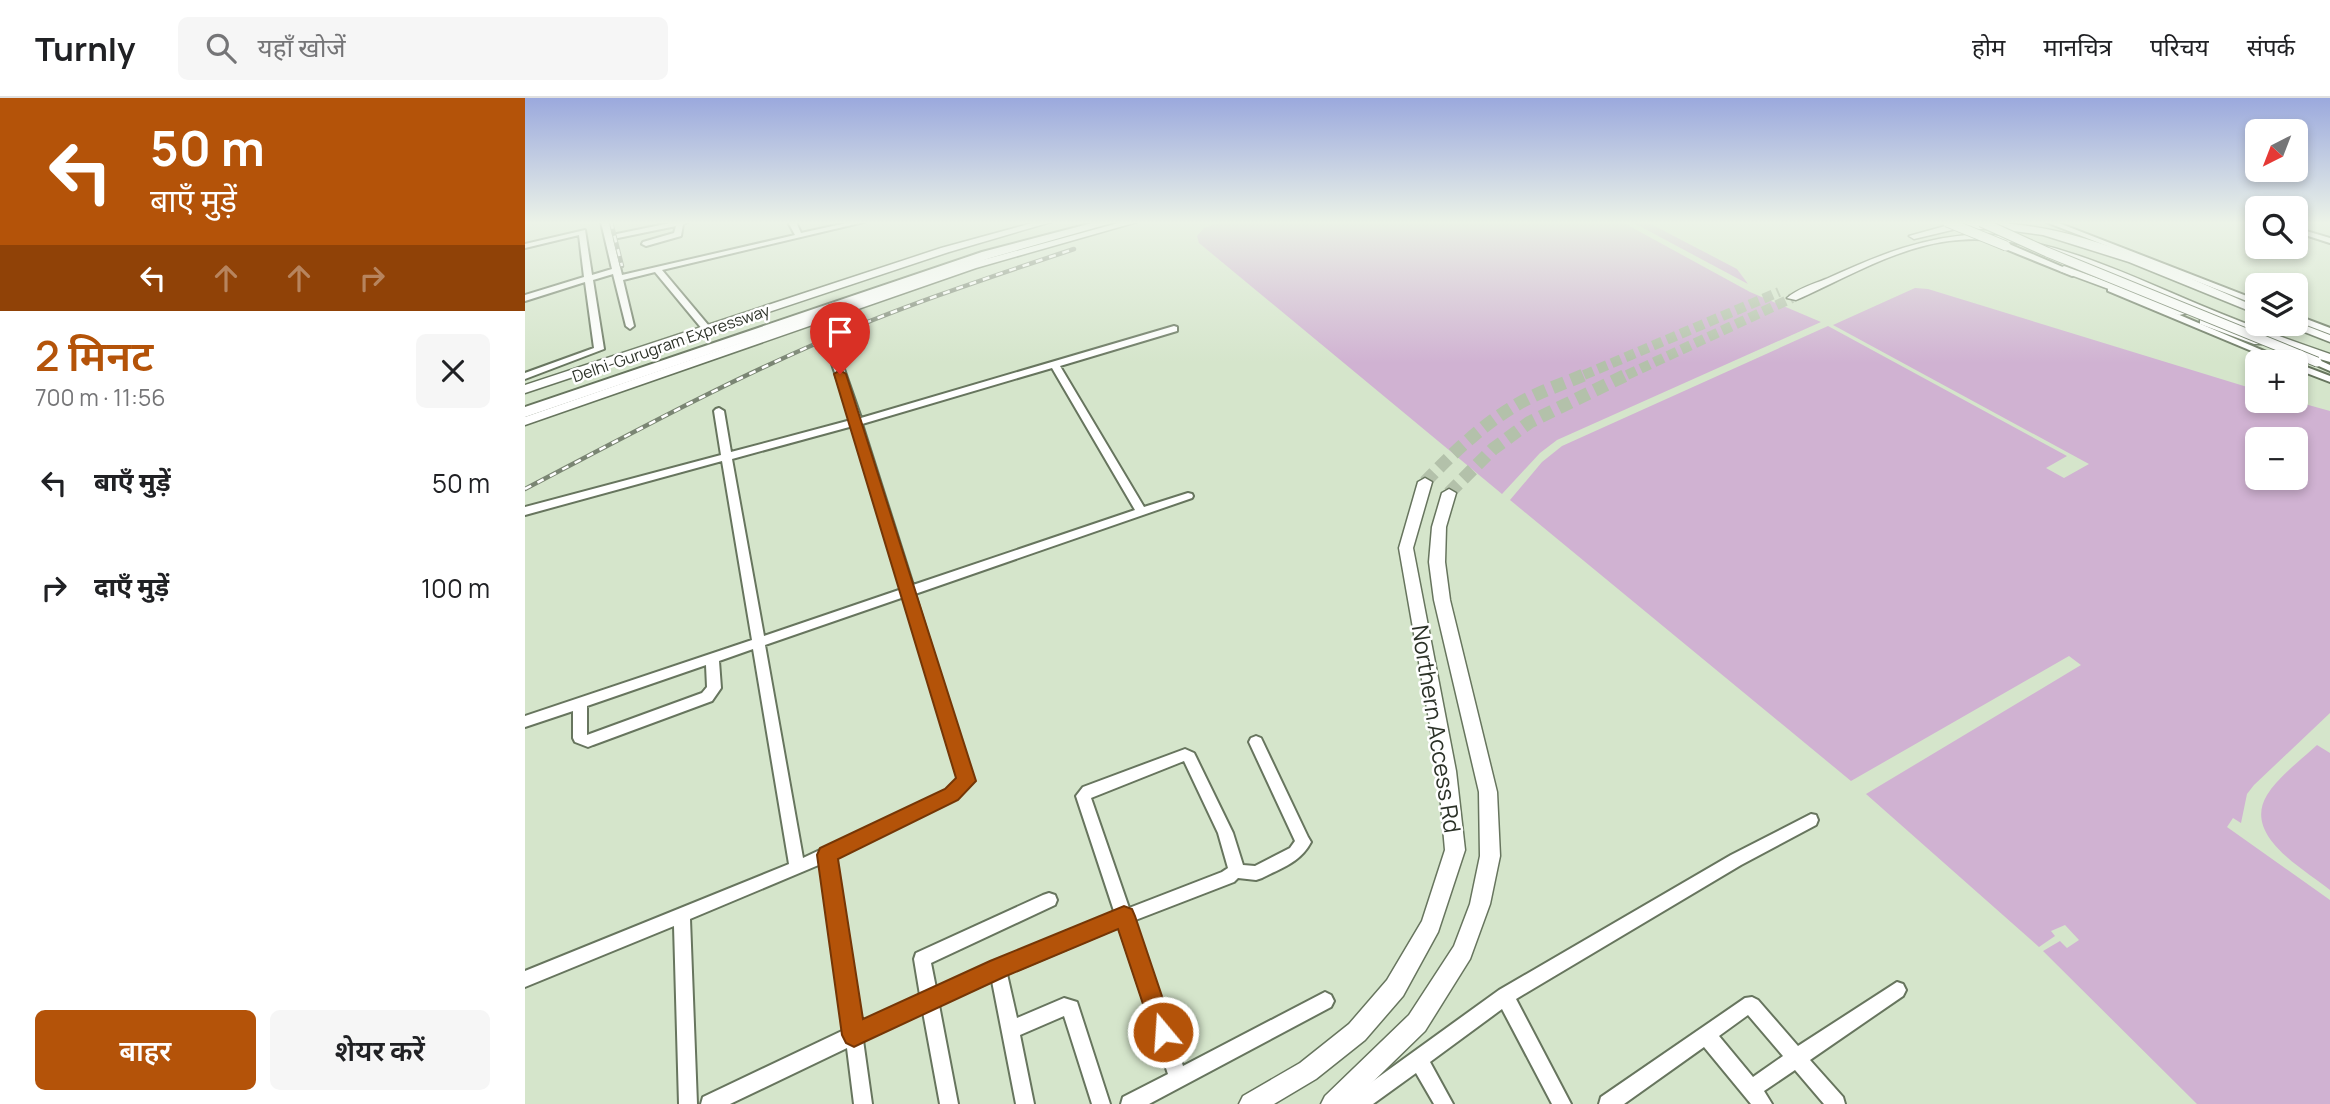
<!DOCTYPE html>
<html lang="hi">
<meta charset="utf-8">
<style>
:root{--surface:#fff;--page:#f6f6f6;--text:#202124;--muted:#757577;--line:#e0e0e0;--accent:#b45309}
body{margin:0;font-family:Manrope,"Noto Sans Devanagari",sans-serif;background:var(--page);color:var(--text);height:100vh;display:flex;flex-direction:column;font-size:26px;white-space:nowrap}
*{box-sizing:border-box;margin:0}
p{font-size:23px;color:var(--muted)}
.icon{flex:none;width:38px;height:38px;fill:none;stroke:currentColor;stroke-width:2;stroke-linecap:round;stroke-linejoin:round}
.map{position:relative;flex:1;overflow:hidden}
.details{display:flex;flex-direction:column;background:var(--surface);width:525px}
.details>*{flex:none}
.guide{background:#b45309;color:#fff;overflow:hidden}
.needle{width:46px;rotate:222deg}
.buttons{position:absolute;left:1720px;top:21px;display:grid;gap:14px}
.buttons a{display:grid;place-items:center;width:63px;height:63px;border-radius:10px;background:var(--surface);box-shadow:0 4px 10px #0003;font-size:35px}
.pin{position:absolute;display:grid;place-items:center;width:60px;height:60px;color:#fff;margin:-72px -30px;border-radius:50% 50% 50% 0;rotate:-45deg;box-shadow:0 0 7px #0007}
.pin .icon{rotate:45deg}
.me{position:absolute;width:77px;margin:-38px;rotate:342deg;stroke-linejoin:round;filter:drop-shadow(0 0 5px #0008)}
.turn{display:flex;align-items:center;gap:24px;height:147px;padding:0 35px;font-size:32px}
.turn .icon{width:91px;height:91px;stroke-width:2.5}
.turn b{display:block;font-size:49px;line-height:60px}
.lanes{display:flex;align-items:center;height:66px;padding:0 35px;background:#0003;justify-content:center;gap:35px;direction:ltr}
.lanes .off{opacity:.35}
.round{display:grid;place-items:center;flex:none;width:74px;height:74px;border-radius:10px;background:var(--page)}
.head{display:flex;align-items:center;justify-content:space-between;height:119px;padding:0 35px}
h1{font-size:42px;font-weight:600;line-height:52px;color:var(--accent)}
.primary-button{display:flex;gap:14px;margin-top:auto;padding:14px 35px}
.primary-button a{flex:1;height:80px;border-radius:10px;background:var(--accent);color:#fff;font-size:28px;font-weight:600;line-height:80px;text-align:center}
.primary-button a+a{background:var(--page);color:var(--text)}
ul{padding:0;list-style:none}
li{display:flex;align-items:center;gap:21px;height:105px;padding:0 35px}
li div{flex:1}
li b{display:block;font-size:26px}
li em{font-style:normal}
header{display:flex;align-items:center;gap:42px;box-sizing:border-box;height:98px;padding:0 35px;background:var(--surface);border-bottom:2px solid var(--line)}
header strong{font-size:33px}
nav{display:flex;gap:38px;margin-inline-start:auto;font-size:24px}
.search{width:490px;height:63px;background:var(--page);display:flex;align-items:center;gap:18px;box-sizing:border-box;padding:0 24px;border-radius:10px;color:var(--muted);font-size:26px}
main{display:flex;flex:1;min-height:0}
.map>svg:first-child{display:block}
.green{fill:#d0b2d2;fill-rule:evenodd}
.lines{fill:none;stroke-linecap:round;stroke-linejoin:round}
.major-tunnel-far1{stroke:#b3c1aa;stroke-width:10;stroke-dasharray:10 5;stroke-linecap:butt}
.major-tunnel{stroke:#b3c1aa;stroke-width:13;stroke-dasharray:13 7;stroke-linecap:butt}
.minor-casing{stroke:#67755e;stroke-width:4}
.major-casing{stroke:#67755e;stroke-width:3}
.highway-casing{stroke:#67755e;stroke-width:4}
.minor{fill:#fff;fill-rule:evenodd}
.major{fill:#fff;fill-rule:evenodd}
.highway{fill:#fff;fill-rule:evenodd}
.rail-casing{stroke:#7a8573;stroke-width:4.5}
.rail{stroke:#fff;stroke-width:2.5;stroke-dasharray:7;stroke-linecap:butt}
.minor-bridge-casing{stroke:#67755e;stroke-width:11;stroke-linecap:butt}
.minor-bridge{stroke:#fff;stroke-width:9}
.route{fill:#b45309;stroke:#753606;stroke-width:2}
.labels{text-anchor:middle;stroke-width:5;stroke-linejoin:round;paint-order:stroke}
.far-street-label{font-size:16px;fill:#2b3127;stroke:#fff}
.near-street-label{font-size:23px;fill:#2b3127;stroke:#fff}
</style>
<header>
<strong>Turnly</strong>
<div class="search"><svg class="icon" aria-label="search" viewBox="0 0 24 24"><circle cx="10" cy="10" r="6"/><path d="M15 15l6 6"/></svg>यहाँ खोजें</div>
<nav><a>होम</a><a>मानचित्र</a><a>परिचय</a><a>संपर्क</a></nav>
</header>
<main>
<section class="details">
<div class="guide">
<div class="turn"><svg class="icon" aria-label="left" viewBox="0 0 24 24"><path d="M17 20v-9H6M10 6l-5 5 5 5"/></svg><div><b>50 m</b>बाएँ मुड़ें</div></div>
<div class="lanes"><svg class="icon" aria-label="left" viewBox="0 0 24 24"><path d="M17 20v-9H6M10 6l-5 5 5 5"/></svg><svg class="icon off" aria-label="ahead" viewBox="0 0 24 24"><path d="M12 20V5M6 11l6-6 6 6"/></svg><svg class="icon off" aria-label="ahead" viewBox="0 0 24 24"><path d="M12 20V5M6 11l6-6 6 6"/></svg><svg class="icon off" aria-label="right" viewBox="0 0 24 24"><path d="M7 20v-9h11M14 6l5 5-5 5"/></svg></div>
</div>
<div class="head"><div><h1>2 मिनट</h1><p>700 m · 11:56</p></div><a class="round"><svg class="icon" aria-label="close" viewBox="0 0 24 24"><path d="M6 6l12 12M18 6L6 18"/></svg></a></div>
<ul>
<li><svg class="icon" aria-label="left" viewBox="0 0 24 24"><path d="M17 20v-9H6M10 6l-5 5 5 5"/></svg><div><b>बाएँ मुड़ें</b></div><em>50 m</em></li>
<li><svg class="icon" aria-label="right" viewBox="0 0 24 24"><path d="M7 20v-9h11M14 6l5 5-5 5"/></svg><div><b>दाएँ मुड़ें</b></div><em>100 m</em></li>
</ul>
<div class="primary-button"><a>बाहर</a><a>शेयर करें</a></div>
</section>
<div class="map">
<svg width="1805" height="1006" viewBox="0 0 1805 1006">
<rect width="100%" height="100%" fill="#d5e5cb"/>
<g class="green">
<path d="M698,124H1097L1225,194L1296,224L1032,342L1015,355L977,396L674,145L672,138L679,130Z"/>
<path d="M1107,124H1122L1212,171L1223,186Z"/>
<path d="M1390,190L1403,191L1732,292V303H1769L1805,313V615L1729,687L1722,696L1716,725L1708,720L1702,729L1805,802V1006H1672L1518,853L1535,843L1542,850L1554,842L1540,827L1526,833L1530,838L1514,849L1341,696L1556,567L1544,558L1326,683L985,402L1017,364L1037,348L1303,228L1542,358L1521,370L1539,380L1564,366L1308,227ZM1771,341V380H1732V341Z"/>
<path d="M1792,647L1805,655V792C1779,771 1717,738 1742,697C1753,679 1776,662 1792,647Z"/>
</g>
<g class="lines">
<g class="major-tunnel-far1">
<path d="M1059,277L1254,194"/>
<path d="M1102,277L1267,200"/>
</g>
<g class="major-tunnel">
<path d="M900,384C930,353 963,321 1002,301C1022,291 1043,284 1063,275"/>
<path d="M924,395L968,351L1005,324L1105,275"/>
</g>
<g class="minor-casing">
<g id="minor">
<path d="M76,124H84L87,137L150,124H163L158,126L156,138L121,148L117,146L118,144L149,135L151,128L88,141L97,177L270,137L263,124H271L276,135L326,124H339L137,172L184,228L185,230L181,233L178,232L130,174L98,182L109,228L105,231L101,228L88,176L68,182L79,251L0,281V275L69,250L60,184L0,203V197L59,179L54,137L0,150V146L60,132L67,177L87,171Z"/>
<path d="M1521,124H1531L1732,202V207Z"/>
<path d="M1771,130L1805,140V145L1771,134Z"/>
<path d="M1478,146H1484L1554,176L1547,178L1478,150Z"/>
<path d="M1583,189H1589L1765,264H1753L1583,193Z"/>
<path d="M1771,217L1805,230V236L1771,223Z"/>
<path d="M649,228L652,229V233L535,268L619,409L663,395L667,396L668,398L667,400L390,496L448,683L432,700L310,759L336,925L395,897L389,861L391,855L518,797L524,795L530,797L532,802L530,807L406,865L411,890L467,865L590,816L551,698L558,689L660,651L669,655L671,659L708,735L718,767L730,768L765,750L770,743L724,644L726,640L731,638L736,640L783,739L786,744C775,765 756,770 737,780L731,782L713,780L709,784L608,823L658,968L800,894L806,897L809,903L806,909L624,1006H596L598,999L643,976L594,829L482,876L492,920L539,900L552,904L585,1006H567L539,918L495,937L509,1006H491L467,883L414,907L433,1006H415L398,914L338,942L347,1006H329L322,950L205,1006H176L178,999L319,932L296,766L165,821L172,1006H154L149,828L0,889V873L264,766L228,551L194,563L196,590L187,603L68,647L63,649L50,644L48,640V613L0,629V618L227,542L197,363L0,417V409L196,357L189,313L191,311L194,310L199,313L206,354L326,322L302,251L304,249L307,248L312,251L336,320ZM527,270L610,412L388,487L337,326ZM328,328L377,491L239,538L207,361ZM379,499L433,681L422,692L278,760L240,547ZM181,567L182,589L177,595L62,637V608ZM659,663L693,735L703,770L697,774L604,810L566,700Z"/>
<path d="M1792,261L1805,267V273L1789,266L1787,264Z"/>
<path d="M1771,265L1805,278V284L1771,271Z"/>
<path d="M1286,716L1291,717L1293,722L1291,727L1216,767L991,901L1046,1006H1027L977,911L905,964L928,1006H909L891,975L848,1006H824L826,999L974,892L1206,757Z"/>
<path d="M1372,884L1378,886L1381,892L1378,898L1285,962L1318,999L1320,1006H1299L1270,972L1239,993L1247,1006H1226L1179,949L1099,1006H1074L1076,999L1220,900L1227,899L1233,902L1273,948ZM1223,917L1258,958L1228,979L1194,938Z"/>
</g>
</g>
<g class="major-casing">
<g id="major">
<path d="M511,124H526L424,154L0,295V287L416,150Z"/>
<path d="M597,124H612L451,170L0,327V319L443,166Z"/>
<path d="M1431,125C1445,125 1459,124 1474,125C1564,130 1651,175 1732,209V216L1604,164L1518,137L1474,131H1431L1389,141L1384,138Z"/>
<path d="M1458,136C1537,144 1604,177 1675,207C1718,225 1761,241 1805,256V264C1749,249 1694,224 1642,201C1574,170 1500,133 1424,143C1370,150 1319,181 1271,202L1262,200C1272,191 1288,186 1301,181C1354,157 1399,138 1458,136Z"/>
<path d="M1539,168L1662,213L1664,215L1654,217L1535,173L1534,171Z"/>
<path d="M1679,221L1737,242L1739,244L1737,246H1729L1675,226V222Z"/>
<path d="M1771,224L1805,237V244L1759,226Z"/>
<path d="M900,380L907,384L888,450L931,673L940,752L913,834L878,898L840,942L791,981L749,1006H714L718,998L775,965L824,926L862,882L897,823L920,752L913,673L874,450L893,384Z"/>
<path d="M924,391L931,395L921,429L920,464L925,502L972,694L975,758L965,806L945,861L900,933L825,1006H796L800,998L884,917L929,848L945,806L955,758L954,694L909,502L904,464L907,429L917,395Z"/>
</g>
</g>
<g class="highway-casing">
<path id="highway" d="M571,124H590L465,160L0,319V309L457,154Z"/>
</g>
<use href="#minor" class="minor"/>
<use href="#major" class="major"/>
<use href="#highway" class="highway"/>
<g class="rail-casing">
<g id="rail">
<path d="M86,124L97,168"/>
<path d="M0,391C96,341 191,289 290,246C374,209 462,180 549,151"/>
</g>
</g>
<use href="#rail" class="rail"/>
<g class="minor-bridge-casing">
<g id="minor-bridge">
<path d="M1422,124L1481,148"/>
<path d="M1456,124L1522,154L1792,264"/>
</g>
</g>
<use href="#minor-bridge" class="minor-bridge"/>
</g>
<linearGradient id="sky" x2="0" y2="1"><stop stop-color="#9ba9dd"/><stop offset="0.47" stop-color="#ecf3e8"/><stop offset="1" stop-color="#ecf3e8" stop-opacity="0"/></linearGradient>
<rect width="1805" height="265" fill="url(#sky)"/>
<path class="route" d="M315,272L321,276L451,683L433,702L313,761L338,921L465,863L599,808L607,811L610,818L649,934L646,942L638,945L630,942L593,831L481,878L337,945L329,949L321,945L317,937L292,757L295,750L420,691L431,680L309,276Z"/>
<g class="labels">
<g class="far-street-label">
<text transform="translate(146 245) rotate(-19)" y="6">Delhi-Gurugram Expressway</text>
</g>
<g class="near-street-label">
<text transform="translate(911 631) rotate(81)" y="8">Northern Access Rd</text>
</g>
</g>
</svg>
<div class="buttons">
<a><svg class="needle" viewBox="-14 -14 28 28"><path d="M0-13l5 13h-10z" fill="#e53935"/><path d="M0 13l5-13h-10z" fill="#757577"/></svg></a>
<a><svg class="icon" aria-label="search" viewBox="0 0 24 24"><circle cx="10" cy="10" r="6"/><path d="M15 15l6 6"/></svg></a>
<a><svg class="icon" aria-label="layers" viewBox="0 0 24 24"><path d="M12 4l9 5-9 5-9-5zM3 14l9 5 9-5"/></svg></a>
<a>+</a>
<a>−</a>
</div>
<div class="pin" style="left:315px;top:276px;background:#d93025"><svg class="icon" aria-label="arrive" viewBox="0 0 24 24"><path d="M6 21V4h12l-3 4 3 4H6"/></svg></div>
<svg class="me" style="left:638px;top:934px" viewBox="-20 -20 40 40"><circle r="17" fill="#b45309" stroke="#fff" stroke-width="3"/><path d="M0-11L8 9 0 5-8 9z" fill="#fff"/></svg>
</div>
</main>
